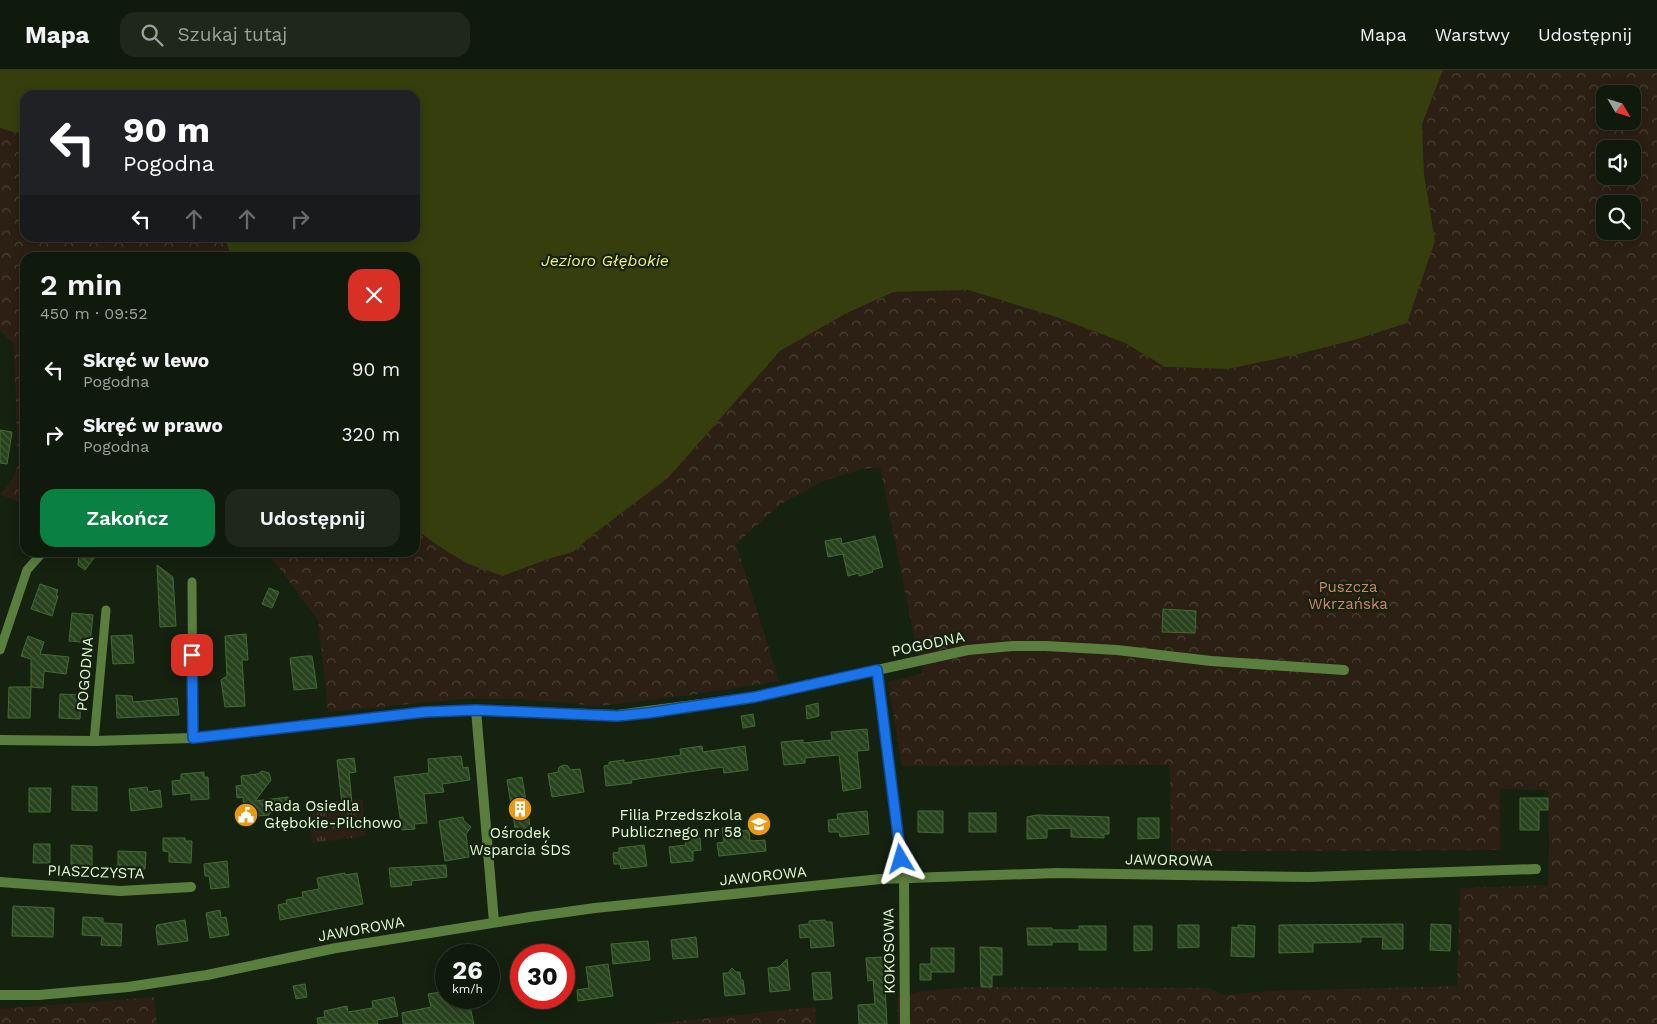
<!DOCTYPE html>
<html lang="pl">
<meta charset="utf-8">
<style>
:root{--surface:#101a0c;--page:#1e271a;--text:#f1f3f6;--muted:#9ca19d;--line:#30382d;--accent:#0b8043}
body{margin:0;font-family:"Work Sans",sans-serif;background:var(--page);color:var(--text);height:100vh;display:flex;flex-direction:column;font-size:19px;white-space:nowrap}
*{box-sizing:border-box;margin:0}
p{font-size:16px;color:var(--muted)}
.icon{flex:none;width:28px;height:28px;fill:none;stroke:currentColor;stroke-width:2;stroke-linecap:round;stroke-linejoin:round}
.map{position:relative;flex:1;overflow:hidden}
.panel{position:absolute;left:20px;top:182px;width:400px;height:305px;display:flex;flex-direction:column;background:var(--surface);border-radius:15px;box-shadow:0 2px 12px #0003,0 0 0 1px var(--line)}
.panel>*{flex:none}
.guide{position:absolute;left:20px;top:20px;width:400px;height:152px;border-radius:15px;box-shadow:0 2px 12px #0003,0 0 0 1px var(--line);background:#202124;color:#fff;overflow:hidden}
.needle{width:32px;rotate:128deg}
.fabs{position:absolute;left:1596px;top:15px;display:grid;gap:10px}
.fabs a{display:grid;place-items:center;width:45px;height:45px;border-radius:10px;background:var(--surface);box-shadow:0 2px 12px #0003,0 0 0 1px var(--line);font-size:25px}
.speed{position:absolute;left:435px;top:874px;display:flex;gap:10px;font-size:25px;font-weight:700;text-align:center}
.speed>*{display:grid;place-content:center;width:65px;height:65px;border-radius:50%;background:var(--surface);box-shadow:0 2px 12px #0003,0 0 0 1px var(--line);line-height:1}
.speed small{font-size:12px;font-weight:400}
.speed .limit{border:8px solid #d22;background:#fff;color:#111}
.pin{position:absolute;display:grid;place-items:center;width:42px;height:42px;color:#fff;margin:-21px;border-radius:10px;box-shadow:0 2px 8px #0006}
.me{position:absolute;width:55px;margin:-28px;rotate:353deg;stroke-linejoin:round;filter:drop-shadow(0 0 4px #0008)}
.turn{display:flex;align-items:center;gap:18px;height:105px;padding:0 20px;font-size:22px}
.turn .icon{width:65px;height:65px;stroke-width:2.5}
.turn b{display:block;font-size:35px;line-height:42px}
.lanes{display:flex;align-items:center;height:48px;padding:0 20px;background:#0003;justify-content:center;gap:25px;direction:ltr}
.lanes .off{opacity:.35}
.round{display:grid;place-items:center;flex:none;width:52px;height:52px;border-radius:15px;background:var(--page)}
.overview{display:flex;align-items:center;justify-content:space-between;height:85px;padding:0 20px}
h1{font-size:30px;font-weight:600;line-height:38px}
.action{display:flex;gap:10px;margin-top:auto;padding:10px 20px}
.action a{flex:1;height:58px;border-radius:15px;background:var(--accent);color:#fff;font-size:20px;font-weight:600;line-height:58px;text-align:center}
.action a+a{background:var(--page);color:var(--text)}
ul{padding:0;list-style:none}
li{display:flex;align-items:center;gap:15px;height:65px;padding:0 20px}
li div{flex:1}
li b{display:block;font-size:19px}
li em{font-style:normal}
header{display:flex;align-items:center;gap:30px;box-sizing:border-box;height:70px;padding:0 25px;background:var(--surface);border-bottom:1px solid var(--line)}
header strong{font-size:24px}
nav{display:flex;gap:28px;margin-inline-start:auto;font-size:18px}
.search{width:350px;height:45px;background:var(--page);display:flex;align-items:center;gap:12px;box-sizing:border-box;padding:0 18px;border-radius:15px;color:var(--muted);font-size:19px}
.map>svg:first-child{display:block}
.forest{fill:url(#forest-crowns);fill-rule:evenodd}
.park{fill:url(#park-tufts)}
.water{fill:#363e0d}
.building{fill:url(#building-back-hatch);stroke:#416c31}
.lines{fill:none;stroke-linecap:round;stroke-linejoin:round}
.lane{stroke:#5a7e3e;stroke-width:9}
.street{stroke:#5a7e3e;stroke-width:10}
.route-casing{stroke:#114b97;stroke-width:12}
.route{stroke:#1a73e8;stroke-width:9}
.labels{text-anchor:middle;stroke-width:4.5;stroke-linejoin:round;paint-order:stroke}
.park-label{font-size:15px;fill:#d78465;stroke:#152210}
.street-label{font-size:15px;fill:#e2fcd4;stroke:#152210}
.poi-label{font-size:15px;fill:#e2fcd4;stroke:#152210;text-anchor:start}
.water-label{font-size:16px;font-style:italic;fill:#f5f369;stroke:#152210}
</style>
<header>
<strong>Mapa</strong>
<div class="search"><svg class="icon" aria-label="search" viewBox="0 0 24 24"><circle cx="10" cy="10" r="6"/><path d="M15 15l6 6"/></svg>Szukaj tutaj</div>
<nav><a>Mapa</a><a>Warstwy</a><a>Udostępnij</a></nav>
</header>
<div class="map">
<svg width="1657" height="954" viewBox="0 0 1657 954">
<defs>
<pattern id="forest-crowns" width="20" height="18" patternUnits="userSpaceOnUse" patternTransform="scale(1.25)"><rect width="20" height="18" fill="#2c1f13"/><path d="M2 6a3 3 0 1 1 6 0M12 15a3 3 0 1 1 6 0" fill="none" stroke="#4a4034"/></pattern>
<pattern id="park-tufts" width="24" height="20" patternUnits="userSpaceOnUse" patternTransform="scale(1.25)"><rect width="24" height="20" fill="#2c1f13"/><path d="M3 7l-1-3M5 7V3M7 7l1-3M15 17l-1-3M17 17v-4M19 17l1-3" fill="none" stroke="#4a4034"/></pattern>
<pattern id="building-back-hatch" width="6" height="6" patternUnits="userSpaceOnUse" patternTransform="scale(1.25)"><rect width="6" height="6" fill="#27421d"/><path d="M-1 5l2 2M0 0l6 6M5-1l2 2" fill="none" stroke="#465e3d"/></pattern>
</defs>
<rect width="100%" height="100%" fill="#152210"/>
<g class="forest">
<path d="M1443,0H1657V954H898L897,928L917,922L967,917L1210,918L1223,925L1270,921L1457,916L1460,818L1548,815L1549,779L1548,720L1500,719V780L1171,781L1170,695L902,696L888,612L923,603L916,577L880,397L863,399L826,410L781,434L736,474L779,611L691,625L598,636L521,629H463L328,642L318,550L268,483L415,482V459L443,479L468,494L549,489L573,482L595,463L668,408L780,281L847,243L894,222L968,220L1056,247L1125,273L1165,297L1228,299L1299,284L1358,269L1406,253L1435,171L1424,104L1422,54ZM1605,24H1632V51H1605ZM1605,79H1632V106H1605ZM1605,134H1632V161H1605Z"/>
<path d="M0,58L12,62L25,63V168H224L232,187L25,188V435L0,424C10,414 16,406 18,392L14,274L0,261Z"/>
<path d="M154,927L157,954H0V939Z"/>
<path d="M815,937L816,954H653L804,938Z"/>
</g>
<path class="park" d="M362,729L366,766L312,773L310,738L322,736L327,732Z"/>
<path class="water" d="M0,0H1443L1422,54L1424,104L1435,171L1407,253L1358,269L1299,284L1228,299L1165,297L1125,273L1056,247L968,220L894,222L847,243L780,281L668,408L595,463L573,482L548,489L503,506L468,494L443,479L415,459V188L232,187L224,168H415V25H25V63L12,62L0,58Z"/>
<g class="building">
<path d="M0,360L12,362L7,394L0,393Z"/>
<path d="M875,466L883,497L872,500L873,502L859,506V503L848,506L843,484L828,487L825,471L841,468L842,474Z"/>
<path d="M79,482H87L94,488L85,500L78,495Z"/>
<path d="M157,495L173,507L176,556L160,557Z"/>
<path d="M40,514L58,520L56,526H58L52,546L31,539Z"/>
<path d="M269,518L279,522L272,538L262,534Z"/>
<path d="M1163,539L1196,541L1195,563L1162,562Z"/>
<path d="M72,543L93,545L90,573L69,571Z"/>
<path d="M246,564L248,590H242L245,636L225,637L221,610L227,606L225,566Z"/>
<path d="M132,565L134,593L113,594L111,566Z"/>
<path d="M28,566L44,572L40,584L69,587L66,604L44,601L43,618L31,617V589L21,586Z"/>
<path d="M306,586H312L317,618L294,620L290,588Z"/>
<path d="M9,617H31L30,648H8Z"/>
<path d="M60,624L81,625L80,649L59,648Z"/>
<path d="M116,625L132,626L133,632L177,628L179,645L117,648Z"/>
<path d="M818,633L819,646L807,649L806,636Z"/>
<path d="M753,644L755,656L743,658L741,646Z"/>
<path d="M867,659L869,680L857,681L861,718L843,721L839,685L805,688V693L784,695L781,672L803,670V673L832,670L831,662Z"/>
<path d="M702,676L703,682L745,676L748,700L724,703L723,697L631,710L632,713L606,716L604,696L609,695V692L624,690V693L681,685L680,679Z"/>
<path d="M461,686L463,698L468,697L470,710L442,714L444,722L424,724L427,753L414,754L415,759L402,760L394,707L429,703L428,689Z"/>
<path d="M354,688L356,702L349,703L352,733L342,734L337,690Z"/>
<path d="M564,695L568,696L570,700L580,699L584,722L552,727L548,704L558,702L559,697Z"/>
<path d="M262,701L269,703L271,710L255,731L288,727L290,740L269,743V745L245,747L243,727L237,728L236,716L242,715L241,706L258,704Z"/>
<path d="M204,702V707H208L209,729L191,730V723L173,725L172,711L181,710V704Z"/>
<path d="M522,707L532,768L517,770L507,710Z"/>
<path d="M72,716L97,717V741L72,740Z"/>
<path d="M147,717L148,722L160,720L162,737L131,741L129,719Z"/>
<path d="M29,718H51L50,742H29Z"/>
<path d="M1520,728H1548V740H1539V760H1520Z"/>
<path d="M867,741L869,764L840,767L839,762H829L828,750L838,749L837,744Z"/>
<path d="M918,741H943V763L918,762Z"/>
<rect x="969" y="743" width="27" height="19"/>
<path d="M1037,745L1109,747V764H1104V768L1071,767V758L1047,759V768L1027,769V747Z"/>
<path d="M463,747L464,751L471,757L466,764L469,787L445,791L439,751Z"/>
<path d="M1138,748H1159V768L1138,769Z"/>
<path d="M734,757L735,762L749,760L750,771L765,770L766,781L719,786L717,773L724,772L722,758Z"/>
<path d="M163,768H185V771H192L191,793L169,792V782L163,781Z"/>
<path d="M700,768L701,780L693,781V791L671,793L669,777L686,775L685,769Z"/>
<path d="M34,774H50V793H33Z"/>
<path d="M71,775L92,776V797L72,796V794H71Z"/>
<path d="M644,775L647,796L621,799L620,794H614L613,783L619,782V778Z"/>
<path d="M118,781L146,782L145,799H118Z"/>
<path d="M227,791L229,817L211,819L209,806H205L204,794Z"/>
<path d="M446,795L447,807L411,811L412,815L391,817L389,798Z"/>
<path d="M345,803V805L357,803L363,834L280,850L278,835L287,833L286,830L303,827L302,822L319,819L317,808Z"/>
<path d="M13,836L54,838L53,867L12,866Z"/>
<path d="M220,840L221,848L226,847L229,865L210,868L206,843Z"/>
<path d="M83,847L103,848V853L122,854L121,876L101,875L102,866L82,865Z"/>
<path d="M185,850L188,871L158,875L156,859L157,855Z"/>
<path d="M825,850L826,852H832L834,876L811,878L810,867L800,868L799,855L809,854V851Z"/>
<path d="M1403,854V879H1382L1383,867H1361V872L1313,873V882L1279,883V855Z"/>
<path d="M1431,854L1451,855L1450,881L1430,880Z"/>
<path d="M1178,855H1199V877L1178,878Z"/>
<path d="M1238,855L1255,856L1254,887L1231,886L1232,857L1238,858Z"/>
<path d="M1079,856H1106V880H1079V872H1052V875H1028L1027,858H1052V860H1079Z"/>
<path d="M1134,856H1152V880L1134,881Z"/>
<path d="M696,867L698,887L673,889L671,870Z"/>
<path d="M648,871L650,890L613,894L611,874Z"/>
<path d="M980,877L1002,878V905H992V917H981Z"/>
<path d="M931,878H954V902H931V910H920V894H931Z"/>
<path d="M883,887L884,895H887L889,916L885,917L887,954H859L858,935L875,934L873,910L868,911L866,888Z"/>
<path d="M787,889L790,920L770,922L768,898L779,897Z"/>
<path d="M608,894L613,926L578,931L577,920L589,918L586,897Z"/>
<path d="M732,898L736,902H740L741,910H743L745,924L725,926L723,903H728Z"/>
<path d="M830,902L832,929L814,930L812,903Z"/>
<path d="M305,914L307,927L296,929L293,916Z"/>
<path d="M446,921V928H468L474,954H403L402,943L431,937L428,924Z"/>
<path d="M394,927L398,946L377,950L378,954H318L317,948L325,947L324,941L347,936L348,942L373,938L372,931Z"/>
</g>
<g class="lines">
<g class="lane">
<path d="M192,512L193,668"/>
<path d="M0,580L27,500L43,482"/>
<path d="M94,671L106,540"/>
</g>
<g class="street">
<path d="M877,600L904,808L905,954"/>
<path d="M476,640L494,852"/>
<path d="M0,670L94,671L193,668L425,642L476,640L617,645L755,627L968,580L1013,576H1046L1117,580L1211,591L1344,600"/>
<path d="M0,812L120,821L191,817"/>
<path d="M0,925H39L128,917L207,905L336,878L530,847L595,838L881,809L1057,803L1309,807L1536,799"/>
</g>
</g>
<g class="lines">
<g class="route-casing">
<path id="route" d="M192,585L193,668L425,642L476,640L617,646L648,643L755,627L877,600L901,789"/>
</g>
<use href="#route" class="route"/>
</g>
<defs>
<g id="building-disc" transform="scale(1.25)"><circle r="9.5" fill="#ec9910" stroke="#152210"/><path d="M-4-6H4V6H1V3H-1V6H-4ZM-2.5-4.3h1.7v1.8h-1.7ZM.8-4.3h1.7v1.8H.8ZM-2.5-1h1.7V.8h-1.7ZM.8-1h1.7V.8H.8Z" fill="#fff"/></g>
<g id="civic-disc" transform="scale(1.25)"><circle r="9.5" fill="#ec9910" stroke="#152210"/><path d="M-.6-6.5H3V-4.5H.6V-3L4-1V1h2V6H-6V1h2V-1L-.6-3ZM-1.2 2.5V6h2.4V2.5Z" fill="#fff"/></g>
<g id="school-disc" transform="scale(1.25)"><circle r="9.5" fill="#ec9910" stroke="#152210"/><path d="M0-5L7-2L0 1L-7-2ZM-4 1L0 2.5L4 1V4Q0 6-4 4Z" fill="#fff"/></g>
</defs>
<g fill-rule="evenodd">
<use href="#building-disc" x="520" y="739"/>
<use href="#civic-disc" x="246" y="745"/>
<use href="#school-disc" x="759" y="754"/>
</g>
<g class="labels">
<g class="park-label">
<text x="1348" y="522">Puszcza<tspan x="1348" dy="17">Wkrzańska</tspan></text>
</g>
<g class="street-label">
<text transform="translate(928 574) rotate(-12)" y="5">POGODNA</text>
<text transform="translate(85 604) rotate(-85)" y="5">POGODNA</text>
<text transform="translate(1169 790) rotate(1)" y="5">JAWOROWA</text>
<text transform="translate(96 802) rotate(2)" y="5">PIASZCZYSTA</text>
<text transform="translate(763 806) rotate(-6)" y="5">JAWOROWA</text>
<text transform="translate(361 859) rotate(-10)" y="5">JAWOROWA</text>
<text transform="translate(889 881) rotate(-91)" y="5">KOKOSOWA</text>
</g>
<g class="poi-label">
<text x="264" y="741">Rada Osiedla<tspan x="264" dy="17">Głębokie-Pilchowo</tspan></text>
<text x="742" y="750" text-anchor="end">Filia Przedszkola<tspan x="742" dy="17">Publicznego nr 58</tspan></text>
<text x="520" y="768" text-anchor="middle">Ośrodek<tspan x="520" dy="17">Wsparcia ŚDS</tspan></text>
</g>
<g class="water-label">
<text x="605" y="196">Jezioro Głębokie</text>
</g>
</g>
</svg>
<div class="fabs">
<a><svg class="needle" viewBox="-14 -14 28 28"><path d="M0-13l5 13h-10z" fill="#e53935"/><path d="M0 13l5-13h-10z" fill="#9ca19d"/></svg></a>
<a><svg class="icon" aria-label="sound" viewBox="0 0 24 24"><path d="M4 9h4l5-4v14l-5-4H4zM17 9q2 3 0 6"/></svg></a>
<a><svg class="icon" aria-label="search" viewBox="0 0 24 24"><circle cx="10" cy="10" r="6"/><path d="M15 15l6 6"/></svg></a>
</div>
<div class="speed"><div>26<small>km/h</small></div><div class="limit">30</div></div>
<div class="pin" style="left:192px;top:585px;background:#d93025"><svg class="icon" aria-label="arrive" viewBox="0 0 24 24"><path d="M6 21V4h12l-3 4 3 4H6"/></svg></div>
<svg class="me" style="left:901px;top:789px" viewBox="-20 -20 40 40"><path d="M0-17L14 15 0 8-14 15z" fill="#1a73e8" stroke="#fff" stroke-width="4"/></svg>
<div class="guide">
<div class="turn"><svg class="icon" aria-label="left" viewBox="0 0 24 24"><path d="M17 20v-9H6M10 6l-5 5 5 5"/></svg><div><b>90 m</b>Pogodna</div></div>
<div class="lanes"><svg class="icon" aria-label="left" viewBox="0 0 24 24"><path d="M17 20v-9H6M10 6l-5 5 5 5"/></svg><svg class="icon off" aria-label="ahead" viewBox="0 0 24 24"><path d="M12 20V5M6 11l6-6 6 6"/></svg><svg class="icon off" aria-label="ahead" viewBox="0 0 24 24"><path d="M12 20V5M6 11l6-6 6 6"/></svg><svg class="icon off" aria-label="right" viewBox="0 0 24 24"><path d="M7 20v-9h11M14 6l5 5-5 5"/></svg></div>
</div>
<section class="panel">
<div class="overview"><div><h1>2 min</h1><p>450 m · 09:52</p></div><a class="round" style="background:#d93025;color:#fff"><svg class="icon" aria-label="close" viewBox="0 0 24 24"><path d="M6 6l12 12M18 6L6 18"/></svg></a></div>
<ul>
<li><svg class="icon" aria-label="left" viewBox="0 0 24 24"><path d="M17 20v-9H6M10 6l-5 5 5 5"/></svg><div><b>Skręć w lewo</b><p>Pogodna</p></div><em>90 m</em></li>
<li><svg class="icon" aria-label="right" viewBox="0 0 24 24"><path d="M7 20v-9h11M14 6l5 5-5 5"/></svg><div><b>Skręć w prawo</b><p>Pogodna</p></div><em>320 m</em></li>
</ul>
<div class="action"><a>Zakończ</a><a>Udostępnij</a></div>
</section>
</div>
